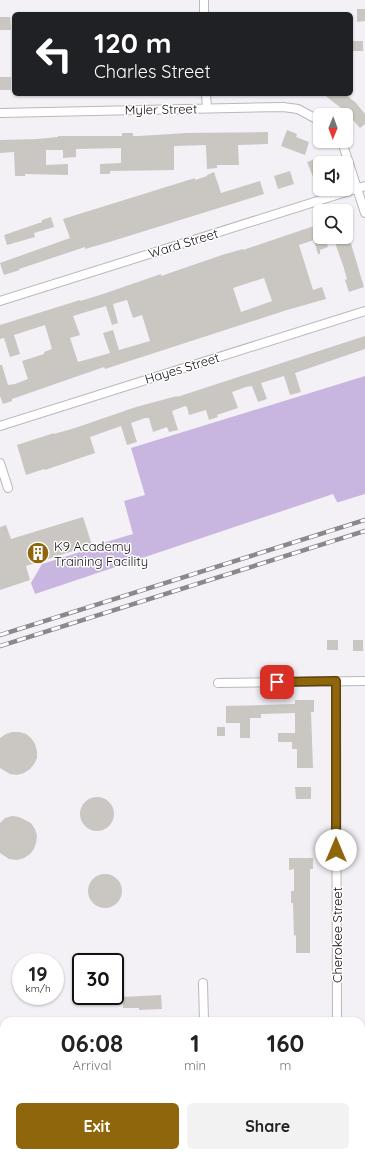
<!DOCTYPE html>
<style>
:root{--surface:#fff;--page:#f2f2f2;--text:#222;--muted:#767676;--accent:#8f660c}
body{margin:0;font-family:Quicksand,sans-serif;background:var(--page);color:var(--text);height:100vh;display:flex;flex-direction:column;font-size:15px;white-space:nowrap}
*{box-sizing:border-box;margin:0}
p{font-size:13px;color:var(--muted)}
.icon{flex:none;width:22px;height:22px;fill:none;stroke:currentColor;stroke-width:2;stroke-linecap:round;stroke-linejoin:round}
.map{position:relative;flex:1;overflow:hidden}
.details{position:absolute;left:0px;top:1017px;width:365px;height:140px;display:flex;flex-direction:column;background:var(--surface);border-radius:12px 12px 0 0;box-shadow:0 1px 3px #0004}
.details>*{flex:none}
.guide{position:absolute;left:12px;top:12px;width:341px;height:84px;border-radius:6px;box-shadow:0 1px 3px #0004;background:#202124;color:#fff;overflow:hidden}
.needle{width:26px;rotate:181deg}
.buttons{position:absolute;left:313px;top:108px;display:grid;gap:8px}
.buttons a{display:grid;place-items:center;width:40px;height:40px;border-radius:6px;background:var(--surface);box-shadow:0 1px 3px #0004;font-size:20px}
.speed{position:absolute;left:12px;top:953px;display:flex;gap:8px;font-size:20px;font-weight:700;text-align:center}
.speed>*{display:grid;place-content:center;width:52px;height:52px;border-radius:50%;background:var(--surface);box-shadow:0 1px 3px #0004;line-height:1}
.speed small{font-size:10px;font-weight:400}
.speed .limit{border:2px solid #111;border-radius:6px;background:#fff;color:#111}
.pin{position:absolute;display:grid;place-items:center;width:34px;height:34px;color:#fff;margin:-17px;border-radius:8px;box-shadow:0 2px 6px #0006}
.me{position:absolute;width:44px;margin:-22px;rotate:0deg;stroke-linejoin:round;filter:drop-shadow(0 0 3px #0008)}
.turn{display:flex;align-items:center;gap:14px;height:84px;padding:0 16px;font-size:18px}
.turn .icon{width:52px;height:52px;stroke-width:2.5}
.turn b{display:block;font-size:28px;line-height:34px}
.eta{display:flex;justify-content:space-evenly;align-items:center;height:68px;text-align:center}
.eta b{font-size:24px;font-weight:800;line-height:28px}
.action{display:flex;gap:8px;margin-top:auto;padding:8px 16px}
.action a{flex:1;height:46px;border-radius:6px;background:var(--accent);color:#fff;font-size:16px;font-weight:800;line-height:46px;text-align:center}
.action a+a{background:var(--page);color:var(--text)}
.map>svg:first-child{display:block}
.green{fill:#c9b6e0}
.building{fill:#cac7c2;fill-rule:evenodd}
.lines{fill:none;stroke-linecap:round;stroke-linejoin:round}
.service-casing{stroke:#bab7bd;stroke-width:5.5}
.minor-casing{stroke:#bab7bd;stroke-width:10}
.secondary-casing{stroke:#bab7bd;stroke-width:12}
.service{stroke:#fff;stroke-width:4}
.minor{stroke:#fff;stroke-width:8}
.secondary{stroke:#e5d5f4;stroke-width:11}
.rail-casing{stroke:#8a888c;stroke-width:4.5}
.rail{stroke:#fff;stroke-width:3;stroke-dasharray:9;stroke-linecap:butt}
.route-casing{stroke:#5d4208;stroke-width:10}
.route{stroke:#8f660c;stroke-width:7}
.labels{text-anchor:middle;stroke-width:3;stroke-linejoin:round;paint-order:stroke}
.street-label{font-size:13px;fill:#141315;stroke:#fff}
.poi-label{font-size:13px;fill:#141315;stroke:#fff;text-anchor:start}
</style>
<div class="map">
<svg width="365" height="1157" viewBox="0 0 365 1157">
<rect width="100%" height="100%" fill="#f3f0f6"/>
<g class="green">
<path d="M365,376V494L339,502H337L333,494L35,594L31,583L42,564L96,547V545L133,534L124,501L145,495L131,448Z"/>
<path d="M4,1093V1139L0,1140V1094Z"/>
<rect x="29" y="1153" width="23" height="4"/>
<rect x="61" y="1153" width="23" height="4"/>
<rect x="134" y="1153" width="47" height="4"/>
</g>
<g class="building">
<path d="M357,9H365V21L357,22Z"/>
<path d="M0,17H10L11,30H0Z"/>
<rect x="353" y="41" width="10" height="10"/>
<rect x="0" y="77" width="11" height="13"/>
<path d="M323,94H345L356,103L365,114V124L360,128L345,111Z"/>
<path d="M287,130L297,134L296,137L309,142L305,155L281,146Z"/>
<path d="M268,132V144L238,145L239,165H217V168L207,169L206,145L174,146V170L110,171V174H100V164L121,163V148L76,149V157L63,158V150H46V165L68,164V175L25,174V176H15L14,152L0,153V140L37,139L58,137V136H122V133H133V136H139L187,133Z"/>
<path d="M320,157V177L314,179L307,162Z"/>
<path d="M290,171L294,184L278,189L274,176Z"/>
<path d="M214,172L221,193L260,181L264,194L106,243L85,249V247L19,269L20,270L4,275L0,263L70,238L63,219L195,178V180L207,176V175Z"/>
<path d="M51,217L54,227L34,233L35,237L7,245L4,235L42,222V220Z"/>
<path d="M320,224V240L325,238L328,247L320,250V254H318L314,240L299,245L313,290L322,287L326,299L287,310L145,356L105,369L104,367L12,399V401L3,404L0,396V365H2L8,385L15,384L28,379L22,361L44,354V352L52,349L45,325L14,335L20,354L10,357L4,338L0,339V325L80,300V301L100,295L161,274V276L222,255L243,249V250ZM264,278L272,301L241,312L233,288ZM127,300L133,318L142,315L150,341L119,350L113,330L103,333L110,353L78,362L70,338L80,335L73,316L106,306L112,325L118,323L113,304Z"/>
<path d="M333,237H349L364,287L349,292L345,280L347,279L344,269V268Z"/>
<path d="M365,336V349L295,373L301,392L290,395L284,376L261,383L267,399L258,402L252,386L246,387L232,392L238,408L217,415L218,417L209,420L206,410L189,415L187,407L185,406L172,411L178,430L169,432L167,427L153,432L149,418H145L131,423L137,442L127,445L121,426L90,437L95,453L45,470L44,469L26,475L17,445L54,433V434L75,428L136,407L177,396V397Z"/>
<path d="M83,517L92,545L26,566L30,580L0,590V527L6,525L11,539Z"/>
<rect x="327" y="640" width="11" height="10"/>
<rect x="353" y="640" width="10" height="11"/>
<path d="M295,700H314V712H311L313,768H297V749H292V742H278V733H295V713L261,714V718H250V738H240V723H226V706L295,704Z"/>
<rect x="217" y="727" width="8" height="9"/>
<path d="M12,732H19L26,734L31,738L35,744L37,751V758L34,764L30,769L24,773L17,775L10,774L0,768V738L6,734Z"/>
<path d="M295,787H311V799H296Z"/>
<circle cx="97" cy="814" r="17"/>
<path d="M12,816L19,817L31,823L35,829L37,836L36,843L34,849L30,854L24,858L17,860L9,859L0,853V823L5,818Z"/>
<path d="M289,858H313V869H310V953H296V935L294,936L293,903H291V891H294V869L289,870Z"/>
<circle cx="105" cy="891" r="17"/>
<path d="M161,995L162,1009L139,1010V1008H123L122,997Z"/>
</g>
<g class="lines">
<g class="service-casing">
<g id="service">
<path d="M0,1146H4"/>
<path d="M17,1153V1157"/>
<path d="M56,1153V1157"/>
</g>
</g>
<g class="minor-casing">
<g id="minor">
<path d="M204,0V14"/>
<path d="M206,94L207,108"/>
<path d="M0,113L283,107L298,109L320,121"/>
<path d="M340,141L343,145L365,213"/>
<path d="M0,301L365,186"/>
<path d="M0,426L365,311"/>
<path d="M0,463L8,488"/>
<path d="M336,681L337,1021"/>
<path d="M218,683L365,681"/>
<path d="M203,983L204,1021"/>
<path d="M339,1153V1157"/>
</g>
</g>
<g class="secondary-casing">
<g id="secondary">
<path d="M361,1056H365"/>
<path d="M0,1068L4,1067"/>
</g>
</g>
<use href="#service" class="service"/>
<use href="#minor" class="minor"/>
<use href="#secondary" class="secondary"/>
<g class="rail-casing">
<g id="rail">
<path d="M0,635L365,520"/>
<path d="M0,646L365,531"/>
</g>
</g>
<use href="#rail" class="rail"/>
</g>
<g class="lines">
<g class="route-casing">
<path id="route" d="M277,682L336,681V850"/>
</g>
<use href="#route" class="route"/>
</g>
<defs>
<g id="building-disc" transform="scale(1.15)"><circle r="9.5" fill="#8f660c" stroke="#fff"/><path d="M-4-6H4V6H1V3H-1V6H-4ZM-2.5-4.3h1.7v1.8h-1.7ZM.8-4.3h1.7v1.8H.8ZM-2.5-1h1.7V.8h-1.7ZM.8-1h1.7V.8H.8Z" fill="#fff"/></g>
</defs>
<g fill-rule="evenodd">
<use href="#building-disc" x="38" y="553"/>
</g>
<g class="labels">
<g class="street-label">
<text transform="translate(161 109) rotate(-1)" y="5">Myler Street</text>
<text transform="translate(183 243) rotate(-17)" y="5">Ward Street</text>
<text transform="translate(182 368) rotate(-17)" y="5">Hayes Street</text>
<text transform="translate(337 935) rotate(-90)" y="5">Cherokee Street</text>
</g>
<g class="poi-label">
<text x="54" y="551">K9 Academy<tspan x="54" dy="15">Training Facility</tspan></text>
</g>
</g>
</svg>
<div class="buttons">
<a><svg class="needle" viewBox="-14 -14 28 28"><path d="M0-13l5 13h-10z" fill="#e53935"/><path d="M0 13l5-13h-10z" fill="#767676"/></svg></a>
<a><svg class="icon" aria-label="sound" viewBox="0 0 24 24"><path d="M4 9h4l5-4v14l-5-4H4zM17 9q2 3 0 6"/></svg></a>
<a><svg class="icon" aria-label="search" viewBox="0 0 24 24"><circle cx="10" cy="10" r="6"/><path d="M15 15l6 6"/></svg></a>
</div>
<div class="speed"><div>19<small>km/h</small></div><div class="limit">30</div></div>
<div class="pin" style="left:277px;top:682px;background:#d93025"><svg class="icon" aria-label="arrive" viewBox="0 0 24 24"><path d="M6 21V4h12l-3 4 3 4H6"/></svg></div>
<svg class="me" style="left:336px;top:850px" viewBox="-20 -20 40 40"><circle r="19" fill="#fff"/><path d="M0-13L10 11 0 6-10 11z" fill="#8f660c"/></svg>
<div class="guide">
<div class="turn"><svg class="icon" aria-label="left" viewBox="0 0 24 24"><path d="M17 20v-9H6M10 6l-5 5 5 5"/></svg><div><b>120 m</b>Charles Street</div></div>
</div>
<section class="details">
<div class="eta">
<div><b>06:08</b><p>Arrival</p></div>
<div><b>1</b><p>min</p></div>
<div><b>160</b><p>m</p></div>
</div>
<div class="action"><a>Exit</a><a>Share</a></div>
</section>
</div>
